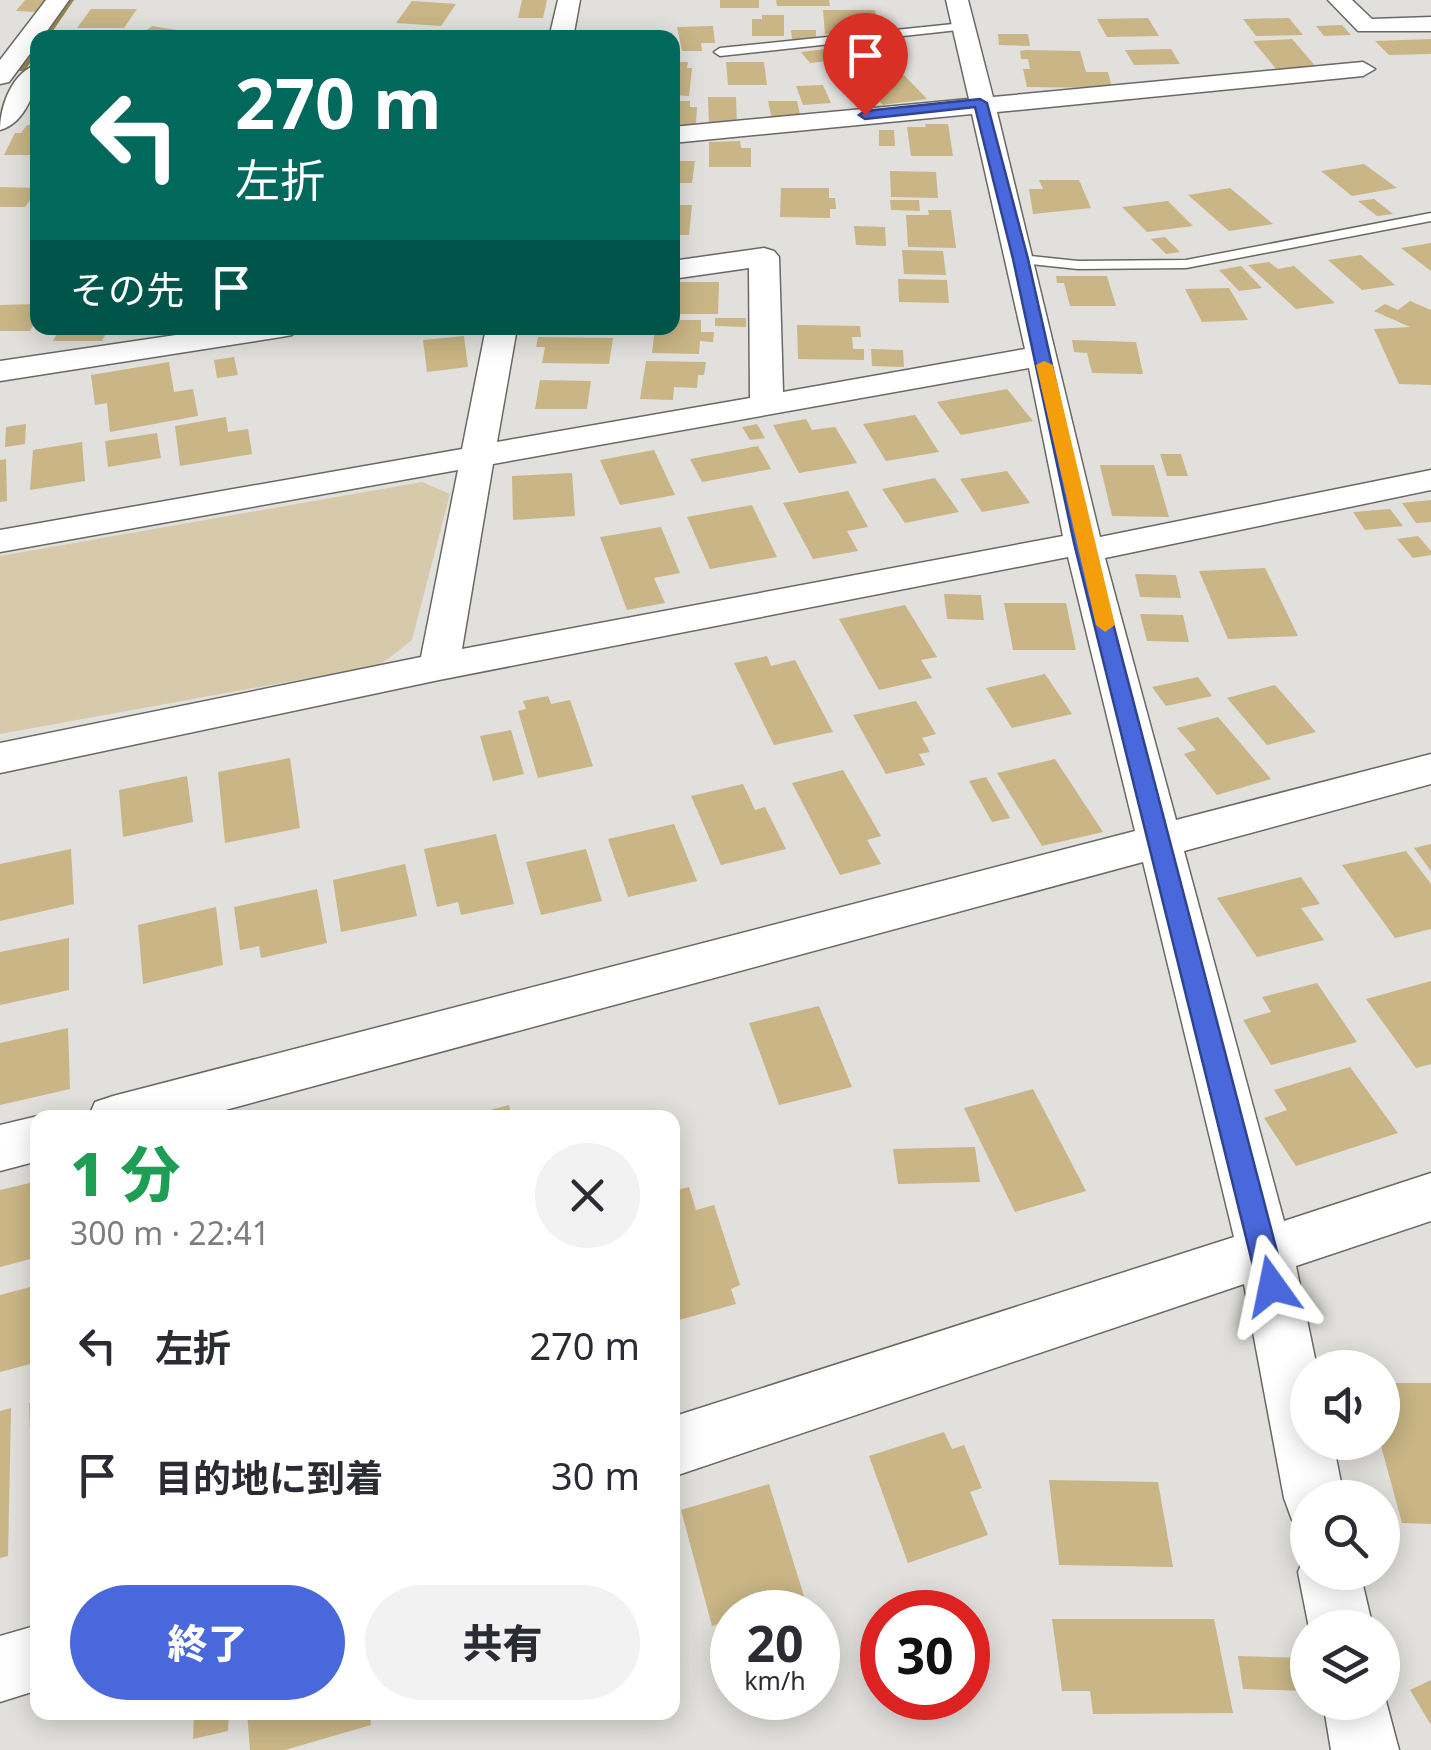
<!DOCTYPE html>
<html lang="ja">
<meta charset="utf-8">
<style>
:root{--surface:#fff;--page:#f2f2f3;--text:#2b2b33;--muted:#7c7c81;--accent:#4968dc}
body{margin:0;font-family:"Noto Sans","Noto Sans JP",sans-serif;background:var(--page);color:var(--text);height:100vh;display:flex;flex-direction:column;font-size:38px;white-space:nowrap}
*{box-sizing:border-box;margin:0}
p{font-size:32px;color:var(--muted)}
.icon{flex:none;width:55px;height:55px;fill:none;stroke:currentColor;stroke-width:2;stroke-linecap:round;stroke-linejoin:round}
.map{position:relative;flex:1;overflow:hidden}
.drawer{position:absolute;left:30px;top:1110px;width:650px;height:610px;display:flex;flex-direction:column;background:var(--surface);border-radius:20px;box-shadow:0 5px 25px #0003}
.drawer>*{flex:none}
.top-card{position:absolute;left:30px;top:30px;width:650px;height:305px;border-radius:20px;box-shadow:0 5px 25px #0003;background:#00695c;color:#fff;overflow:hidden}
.controls{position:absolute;left:1290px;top:1350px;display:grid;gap:20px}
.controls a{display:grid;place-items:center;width:110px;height:110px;border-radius:50%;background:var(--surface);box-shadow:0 5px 25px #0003;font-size:50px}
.speed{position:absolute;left:710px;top:1590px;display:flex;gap:20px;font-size:50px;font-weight:700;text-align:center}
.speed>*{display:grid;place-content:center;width:130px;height:130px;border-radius:50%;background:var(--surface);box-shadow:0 5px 25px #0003;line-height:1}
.speed small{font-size:25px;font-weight:400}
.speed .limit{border:15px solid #d22;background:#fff;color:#111}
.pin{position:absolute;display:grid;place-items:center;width:85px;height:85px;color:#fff;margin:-102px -42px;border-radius:50% 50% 50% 0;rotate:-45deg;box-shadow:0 0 10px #0007}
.pin .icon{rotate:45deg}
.me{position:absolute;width:110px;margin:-55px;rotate:348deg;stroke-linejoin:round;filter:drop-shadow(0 0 8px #0008)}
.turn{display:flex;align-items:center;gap:35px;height:210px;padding:0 40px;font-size:45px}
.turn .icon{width:130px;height:130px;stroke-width:2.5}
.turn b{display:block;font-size:70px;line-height:85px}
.then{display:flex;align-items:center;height:95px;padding:0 40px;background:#0003;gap:20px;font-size:38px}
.round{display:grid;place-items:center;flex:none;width:105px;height:105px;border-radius:52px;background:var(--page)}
.summary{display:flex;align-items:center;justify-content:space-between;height:170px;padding:0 40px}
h1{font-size:60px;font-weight:800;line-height:75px;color:#1e9e55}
.action{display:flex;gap:20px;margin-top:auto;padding:20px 40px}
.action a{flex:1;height:115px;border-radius:60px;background:var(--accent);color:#fff;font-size:40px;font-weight:800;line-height:115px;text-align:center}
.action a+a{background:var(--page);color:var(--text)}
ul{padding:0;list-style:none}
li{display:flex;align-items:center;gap:30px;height:130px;padding:0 40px}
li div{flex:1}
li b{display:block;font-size:38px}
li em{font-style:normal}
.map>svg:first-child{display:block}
.green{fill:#d6caab}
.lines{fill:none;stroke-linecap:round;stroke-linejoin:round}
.stream{fill:#958354;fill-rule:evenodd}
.building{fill:#c9b585}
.service-casing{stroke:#696865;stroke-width:3}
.minor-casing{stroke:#696865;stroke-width:3}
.service{fill:#fff;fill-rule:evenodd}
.minor{fill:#fff;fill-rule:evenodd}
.route{fill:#4968dc;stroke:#2f448f;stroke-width:2.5}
.slow{fill:#f59e0b}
</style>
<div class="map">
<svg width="1431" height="1750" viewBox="0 0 1431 1750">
<rect width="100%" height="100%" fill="#e1e0dc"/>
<path class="green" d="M422,482L450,494L412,640L380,665L0,734V556Z"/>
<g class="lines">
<g class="stream">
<path d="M66,0H74L48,38H39Z"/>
<path d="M38,43V53L24,71H18V67Z"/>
</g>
</g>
<g class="building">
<path d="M25,0H46L37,12L16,11Z"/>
<path d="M522,0H547L543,18H518Z"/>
<rect x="720" y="0" width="39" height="8"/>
<path d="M776,0H829L830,6H777Z"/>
<path d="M412,1L456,4L441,26L396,23Z"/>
<path d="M91,9H137L124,28H77Z"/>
<path d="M823,10H875L877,21H864L865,27H857L859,34H825Z"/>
<path d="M762,15H784V36H752V19H762Z"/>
<path d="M1148,18L1159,36L1107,37L1097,19Z"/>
<path d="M1289,18L1303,35L1256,36L1243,19Z"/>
<path d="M1342,25L1351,35L1324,36L1316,26Z"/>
<path d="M152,26L183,31L174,38H136Z"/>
<path d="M713,26L715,43H701L702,51H682L677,27Z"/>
<path d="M382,30H434L431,38H378Z"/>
<path d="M791,30H816V39H792Z"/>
<path d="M998,34H1028L1030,46L999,45Z"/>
<path d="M1292,39L1318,69L1277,70L1253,41Z"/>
<path d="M1431,39V54L1389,55L1375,41Z"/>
<path d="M849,46L865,65L834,69L827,61L810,63L801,52Z"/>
<path d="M1171,49L1180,64L1134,65L1125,50Z"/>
<path d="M1026,50L1080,51L1086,72H1108L1112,88L1027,87L1023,69H1030L1028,59H1021L1020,51Z"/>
<path d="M672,62H688L687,68H692L689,96L672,95Z"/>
<path d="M726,62H764L767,85H728Z"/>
<path d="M904,75L927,99L883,105L862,81Z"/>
<path d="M823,85L831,103L803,105L796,86Z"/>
<path d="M708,97H736L737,126H709Z"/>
<path d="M672,101H690V107H697L696,124L672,129Z"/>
<path d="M768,101H797L801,119L772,120Z"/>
<path d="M925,124H948L953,156H911L907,127H926Z"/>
<path d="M27,125H38V155H4L15,133H21Z"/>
<path d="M879,130H894L895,146H879Z"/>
<path d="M740,141L741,148H751V167H709V142Z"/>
<path d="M672,157H678V161H695L692,183H672Z"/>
<path d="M1364,164L1397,188L1352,196L1321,171Z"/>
<path d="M890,171L936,172L938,198L891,197Z"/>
<path d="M1039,180H1079L1091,208L1033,214L1029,189H1043Z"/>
<path d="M0,187L38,188V190L25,207H0Z"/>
<path d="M781,188H829V198H835L836,209H830V218L780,217Z"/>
<path d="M1230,188L1273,224L1229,231L1188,195Z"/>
<path d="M1374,199L1393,214L1377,216L1358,201Z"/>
<path d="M890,200H919L920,211L891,210Z"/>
<path d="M1168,201L1193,226L1147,232L1122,207Z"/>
<path d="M672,205H692L689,235H672Z"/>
<path d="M928,210H951L956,248L908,247L906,215H929Z"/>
<path d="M854,226L885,227L886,246L856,245Z"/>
<path d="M1165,237L1180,252L1166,254L1151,239Z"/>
<path d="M1431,243V271L1401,248Z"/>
<path d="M902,250L943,251L946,275L904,274Z"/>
<path d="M1361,255L1395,285L1362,290L1328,260Z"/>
<path d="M1269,262L1278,269L1294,266L1335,303L1296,309L1248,265Z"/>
<path d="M1241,266L1262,288L1239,291L1219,270Z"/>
<path d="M1056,276H1107L1116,306H1070L1064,283H1057Z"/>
<path d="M898,279L947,280L949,303L899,302Z"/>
<path d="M676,282H719L718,314H674Z"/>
<path d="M1229,288L1248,320L1202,322L1185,289Z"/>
<path d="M1410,301L1431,310V385L1399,384L1374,329L1410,327L1374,311L1385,304L1398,310Z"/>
<path d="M38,304V317L30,331H0V305Z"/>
<path d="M715,318H746V327L715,326Z"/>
<path d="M672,320H701V332H714L713,342L700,341L699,354L652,353L655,328H672Z"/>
<path d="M797,325L860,326L861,337H852L853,349H864V360L798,359Z"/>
<path d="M60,328H109L102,341H53Z"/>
<path d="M464,336L468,367L427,372L423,340Z"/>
<path d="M538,337L613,338L609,364L542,363L545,347H536Z"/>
<path d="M1072,340L1136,342L1143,374L1092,373L1087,353L1074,352Z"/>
<path d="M871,349L903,350L904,367L872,366Z"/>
<path d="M234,357L238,375L217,378L214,360Z"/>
<path d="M646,361L706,362L704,375H698L697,388L674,387L673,400L640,399Z"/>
<path d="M169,362L174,392L193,389L198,416L110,432L107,403L95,405L91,375Z"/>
<path d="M540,380L591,381L587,409H535Z"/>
<path d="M1007,389L1033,421L961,435L937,402Z"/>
<path d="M915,415L939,452L886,461L863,424Z"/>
<path d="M226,417L228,432L248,429L252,454L180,466L175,426Z"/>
<path d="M806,419L812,430L835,427L857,463L799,473L773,425Z"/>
<path d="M26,424L25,444L5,447L6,427Z"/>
<path d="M757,424L765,438L750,440L742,427Z"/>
<path d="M157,433L161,458L108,467L105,441Z"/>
<path d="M82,442L85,481L30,490L33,450Z"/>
<path d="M758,446L771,469L702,482L690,459Z"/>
<path d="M654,450L675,495L620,505L600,460Z"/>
<path d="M1160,454H1181L1188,476H1167Z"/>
<path d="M6,459L7,501L0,502V460Z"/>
<path d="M1100,465H1154L1169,517L1112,516Z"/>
<path d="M1007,471L1030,503L982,512L960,479Z"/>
<path d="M572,473L575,516L513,520L512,476Z"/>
<path d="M935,478L959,512L905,523L882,489Z"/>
<path d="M848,491L868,527L847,531L858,551L813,559L783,503Z"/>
<path d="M1431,500V522L1416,523L1402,503Z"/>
<path d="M752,505L777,557L710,569L687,517Z"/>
<path d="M1390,509L1403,526L1365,530L1353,512Z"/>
<path d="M661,527L680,573L654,578L665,603L627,610L600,537Z"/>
<path d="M1418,536L1431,551V555L1413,558L1397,539Z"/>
<path d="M1265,568L1298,636L1228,639L1199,571Z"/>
<path d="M1135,574L1176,575L1181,598L1140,597Z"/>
<path d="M944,594L981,595L984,620L947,619Z"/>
<path d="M1004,603H1066L1076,650H1013Z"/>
<path d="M905,605L937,657L921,660L932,678L879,690L839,619Z"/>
<path d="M1140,614L1183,615L1189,642L1147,641Z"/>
<path d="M767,656L771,666L795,660L833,732L774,745L734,663Z"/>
<path d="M1045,674L1072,714L1012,728L986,688Z"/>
<path d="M1198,677L1212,696L1166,706L1152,687Z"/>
<path d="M1275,685L1316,732L1267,745L1227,698Z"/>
<path d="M548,696L551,704L570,700L593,766L538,778L518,711L526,709L523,701Z"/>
<path d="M916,701L936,734L922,738L930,752L919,754L925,765L886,774L853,715Z"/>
<path d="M1218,717L1271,779L1217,795L1184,754L1196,750L1177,728Z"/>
<path d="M511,730L524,774L493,781L480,736Z"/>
<path d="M290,758L300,828L225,843L218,772Z"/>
<path d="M1055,759L1103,832L1042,846L997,773Z"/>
<path d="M843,770L881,836L867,840L881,864L840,875L792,783Z"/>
<path d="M187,776L193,822L123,837L119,790Z"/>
<path d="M986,777L1010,818L992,822L969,781Z"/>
<path d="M743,784L755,810L765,807L786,849L721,865L691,796Z"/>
<path d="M674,824L697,881L628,897L608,839Z"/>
<path d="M496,834L514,904L461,915L458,902L437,907L424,849Z"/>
<path d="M1431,844V871L1414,848Z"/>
<path d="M71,849L74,904L0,921V864Z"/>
<path d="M586,849L602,901L541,915L526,862Z"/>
<path d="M1406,851L1431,884V929L1395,938L1342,865Z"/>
<path d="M405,864L417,916L341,932L333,880Z"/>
<path d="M1301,877L1320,904L1301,908L1324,940L1257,957L1217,898Z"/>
<path d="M317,889L327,943L261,958L259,946L240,950L234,907Z"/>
<path d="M216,907L223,965L143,984L138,925Z"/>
<path d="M69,938V990L0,1005V952Z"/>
<path d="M1431,981V1064L1416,1068L1366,999Z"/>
<path d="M1317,983L1357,1042L1271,1065L1243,1020L1271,1012L1262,997Z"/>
<path d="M819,1006L852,1087L779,1105L749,1023Z"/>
<path d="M68,1028L70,1089L0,1105V1043Z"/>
<path d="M1350,1067L1398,1133L1296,1166L1264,1118L1287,1110L1274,1090Z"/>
<path d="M1033,1089L1086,1191L1015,1212L964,1108Z"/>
<path d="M509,1105L512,1118H467V1116Z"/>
<path d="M975,1147L980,1182L898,1184L893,1149Z"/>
<path d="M38,1181V1257L0,1267V1190Z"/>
<path d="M689,1187L696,1210L714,1205L740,1285L731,1289L736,1304L672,1322V1191Z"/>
<path d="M38,1285V1362L0,1372V1295Z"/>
<path d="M1382,1383H1431V1524L1402,1523L1380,1442Z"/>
<path d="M38,1401V1520L33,1521L29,1403Z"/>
<path d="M11,1408L8,1556L0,1558V1411Z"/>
<path d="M944,1432L952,1449L964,1445L982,1488L970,1492L988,1535L908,1563L869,1456Z"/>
<path d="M1049,1480L1158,1482L1173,1567L1059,1565Z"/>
<path d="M769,1484L804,1596L754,1612H732V1619L712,1626L681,1510Z"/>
<path d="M1052,1619H1214L1233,1713L1093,1714L1090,1691H1062Z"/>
<path d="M1238,1656L1303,1658L1308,1691L1243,1689Z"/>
<path d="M1431,1680V1725L1410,1690Z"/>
<path d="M194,1712H229L228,1731L193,1739Z"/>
<path d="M247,1712H370L371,1725L285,1750H250Z"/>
</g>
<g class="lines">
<g class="service-casing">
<g id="service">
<path d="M963,23L967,25V29L720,56L714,52L720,48Z"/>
<path d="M1431,213V221L1186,268L1078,269L1021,263L1014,259L1021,255L1078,261L1186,260Z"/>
</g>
</g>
<g class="minor-casing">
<g id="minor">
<path d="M46,0H69L42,38H38V43L9,82L0,84V60Z"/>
<path d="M558,0H580L573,38H549Z"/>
<path d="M946,0H968L993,97L1363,62L1375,69L1363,76L997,112L1100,537L1431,470V490L1105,558L1176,820L1431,754V784L1184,851L1284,1221L1431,1173V1221L1296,1266L1317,1368H1308V1442H1333L1344,1498H1308V1526L1292,1520L1284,1498L1244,1284L672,1477V1417L1234,1237L1143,862L196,1118H88L95,1102L113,1096L1135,831L1068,557L439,680L0,773V743L421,657L458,470L0,552V530L462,449L486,328H517L497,442L750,398L749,268L672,279V261L764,248L774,251L779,257L783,392L1025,349L972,114L672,143V127L969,99ZM1029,368L1063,536L462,649L493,464Z"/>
<path d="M1328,0H1352L1372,19L1431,17V31H1358Z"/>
<path d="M38,64C38,87 26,123 0,130C0,106 12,72 38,64Z"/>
<path d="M223,328H297L292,335L281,337L0,381V361Z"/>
<path d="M38,1116L43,1118H38V1161L0,1171V1125Z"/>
<path d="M1307,1550L1308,1572H1360L1373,1628H1309L1298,1572Z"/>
<path d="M38,1625V1690L0,1702V1636Z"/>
<path d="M1382,1686L1399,1750H1331L1323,1702H1382Z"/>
</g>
</g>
<use href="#service" class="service"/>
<use href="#minor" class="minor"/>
</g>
<path class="route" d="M980,99L987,103L1028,259L1092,543L1286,1286L1282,1296L1272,1300L1262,1296L1258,1286L1074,543L1013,259L975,107L865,119L859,115L865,111Z"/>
<path class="slow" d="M1044,361L1053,365L1115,625L1105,632L1096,625L1036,365Z"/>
</svg>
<div class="controls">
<a><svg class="icon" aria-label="sound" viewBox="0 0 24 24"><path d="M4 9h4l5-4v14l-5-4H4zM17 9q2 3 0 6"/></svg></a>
<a><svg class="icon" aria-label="search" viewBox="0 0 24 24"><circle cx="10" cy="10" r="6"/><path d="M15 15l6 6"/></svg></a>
<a><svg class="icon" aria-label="layers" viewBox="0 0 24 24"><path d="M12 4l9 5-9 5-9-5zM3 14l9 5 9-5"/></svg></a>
</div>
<div class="speed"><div>20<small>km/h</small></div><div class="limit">30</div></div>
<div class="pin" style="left:865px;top:115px;background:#d93025"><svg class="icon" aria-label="arrive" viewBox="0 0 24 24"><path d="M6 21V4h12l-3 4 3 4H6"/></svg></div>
<svg class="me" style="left:1272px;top:1286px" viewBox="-20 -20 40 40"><path d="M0-17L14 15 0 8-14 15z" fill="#4968dc" stroke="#fff" stroke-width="4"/></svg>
<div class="top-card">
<div class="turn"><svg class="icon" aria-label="left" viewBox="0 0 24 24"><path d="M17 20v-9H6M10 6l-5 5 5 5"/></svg><div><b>270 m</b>左折</div></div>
<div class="then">その先<svg class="icon" aria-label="arrive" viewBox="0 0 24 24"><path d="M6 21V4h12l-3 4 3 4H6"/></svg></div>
</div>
<section class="drawer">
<div class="summary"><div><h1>1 分</h1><p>300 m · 22:41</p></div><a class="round"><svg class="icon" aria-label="close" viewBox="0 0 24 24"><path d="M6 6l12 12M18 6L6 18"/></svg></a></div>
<ul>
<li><svg class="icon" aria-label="left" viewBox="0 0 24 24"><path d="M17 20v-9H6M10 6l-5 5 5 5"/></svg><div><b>左折</b></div><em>270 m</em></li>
<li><svg class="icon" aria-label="arrive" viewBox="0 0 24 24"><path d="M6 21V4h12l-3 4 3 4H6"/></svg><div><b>目的地に到着</b></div><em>30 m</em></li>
</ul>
<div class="action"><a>終了</a><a>共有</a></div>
</section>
</div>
